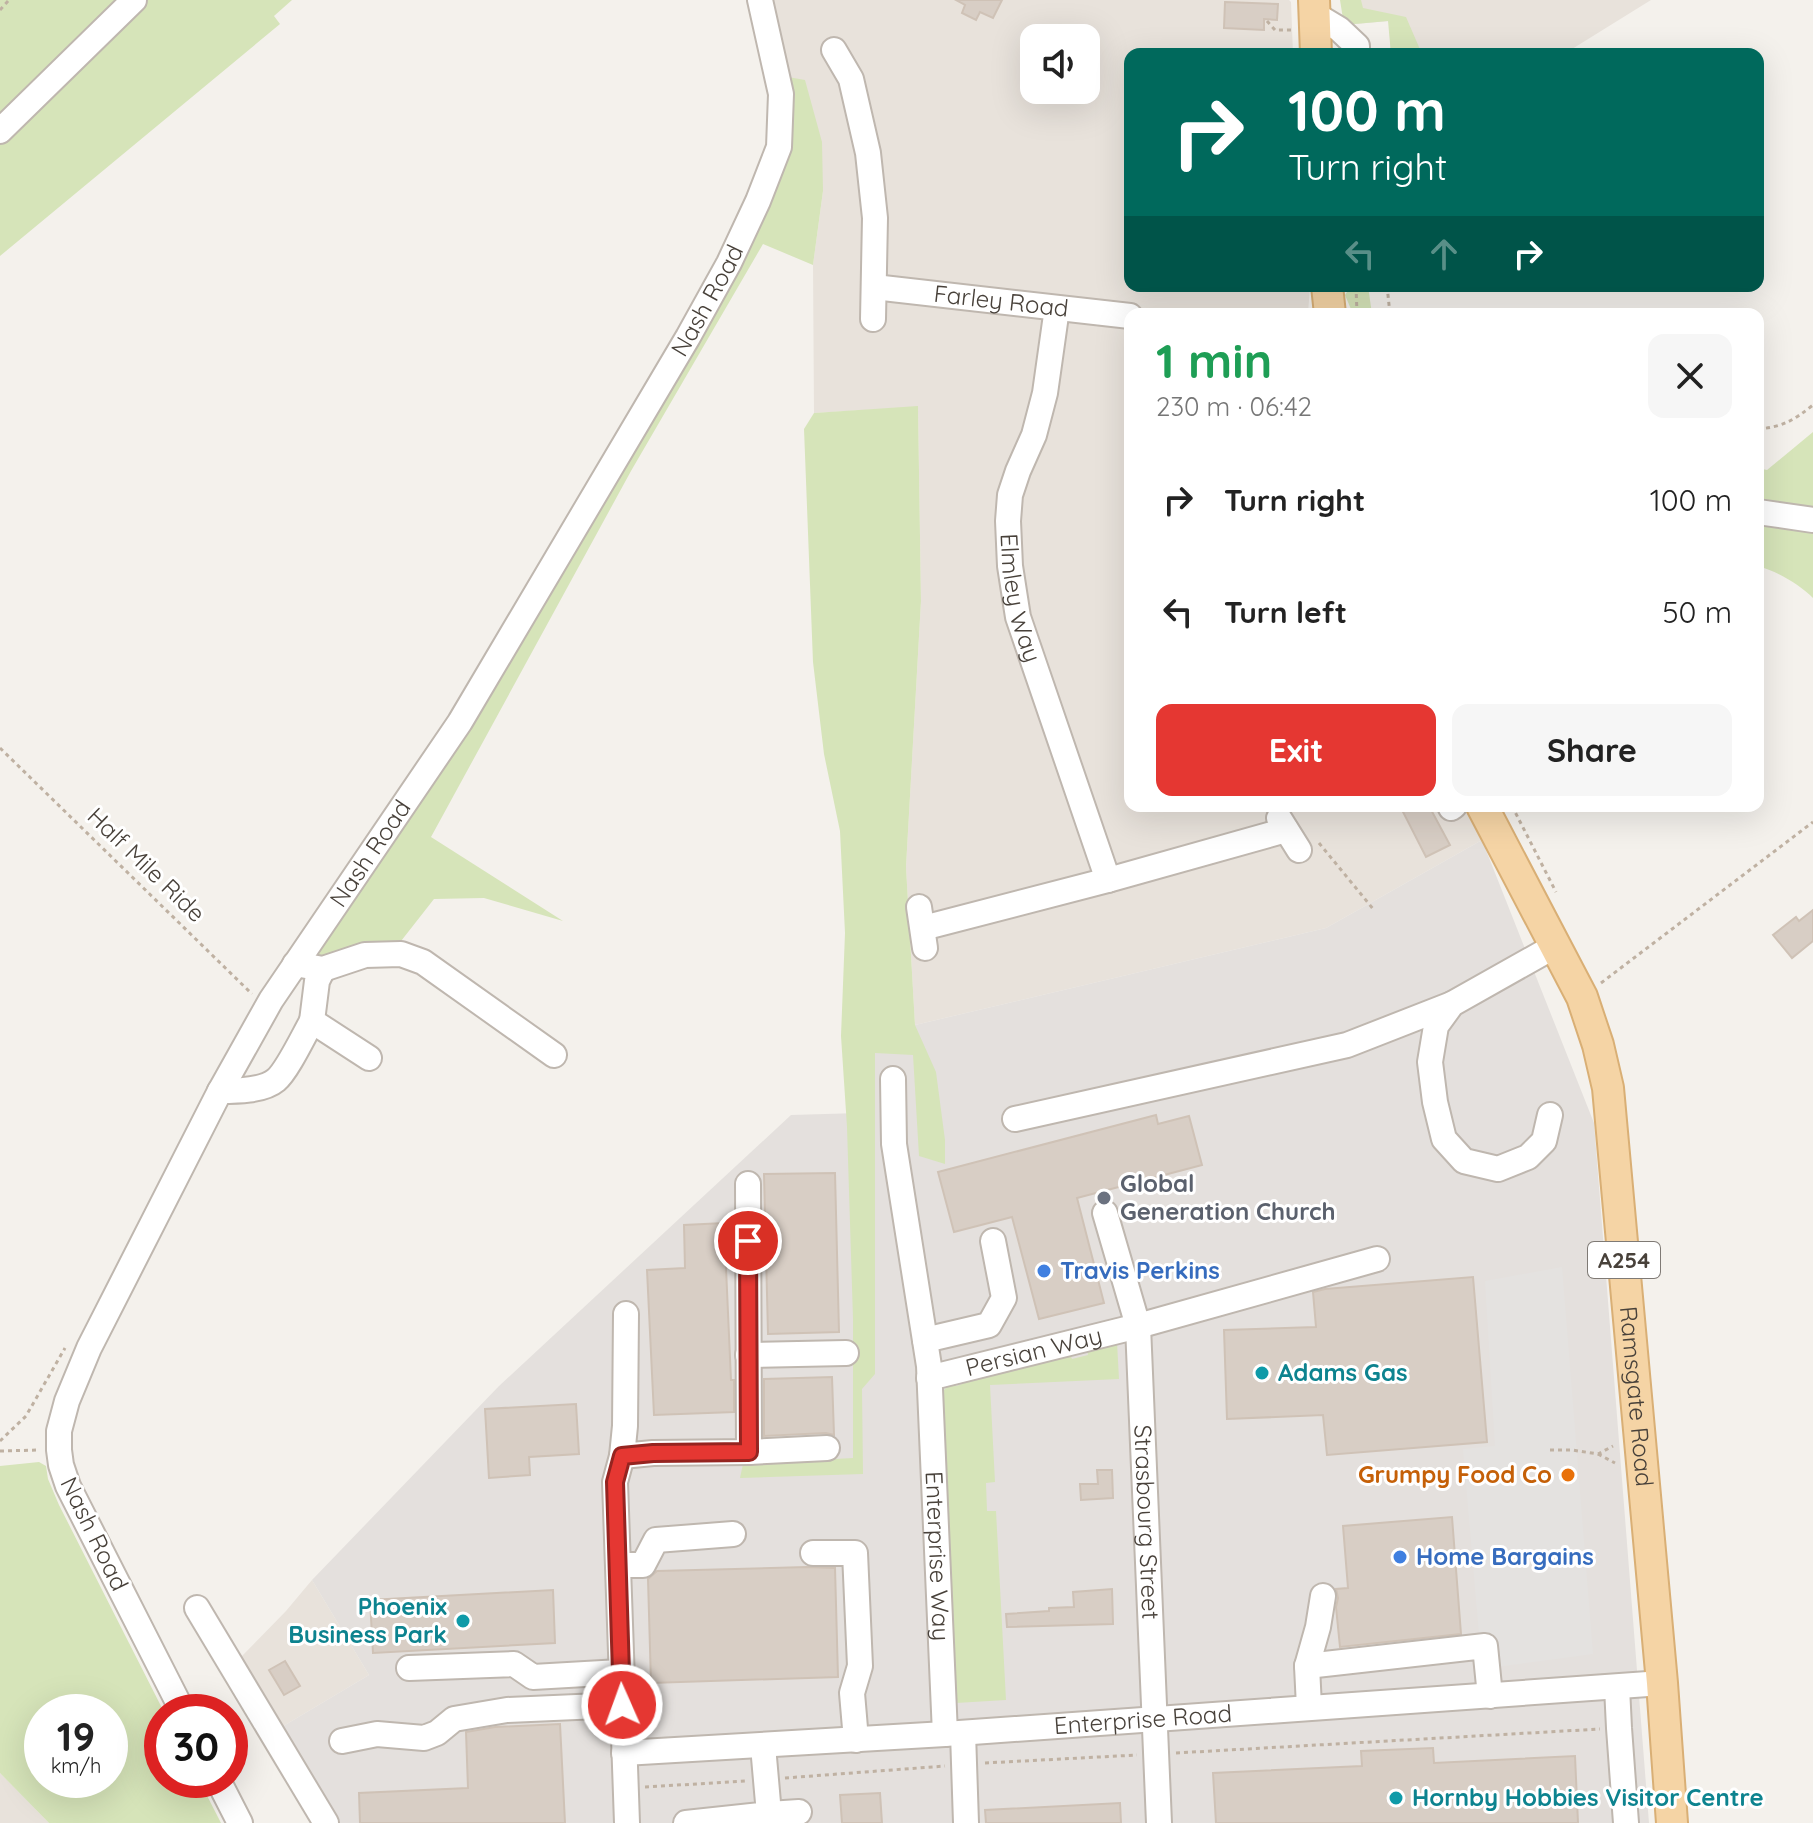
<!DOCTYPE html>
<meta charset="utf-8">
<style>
:root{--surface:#fff;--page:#f6f6f6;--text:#222;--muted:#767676;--accent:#e53732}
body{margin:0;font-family:Quicksand,sans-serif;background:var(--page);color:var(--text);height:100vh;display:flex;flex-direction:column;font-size:30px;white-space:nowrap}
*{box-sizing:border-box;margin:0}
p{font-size:26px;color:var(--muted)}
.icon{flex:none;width:44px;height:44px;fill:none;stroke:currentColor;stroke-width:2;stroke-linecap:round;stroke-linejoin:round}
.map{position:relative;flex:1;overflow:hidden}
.side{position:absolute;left:1124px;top:308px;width:640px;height:504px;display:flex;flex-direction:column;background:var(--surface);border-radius:16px;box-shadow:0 8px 32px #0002}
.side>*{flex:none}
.hud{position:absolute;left:1124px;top:48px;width:640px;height:244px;border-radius:16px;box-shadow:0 8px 32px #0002;background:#00695c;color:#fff;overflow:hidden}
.tools{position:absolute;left:1020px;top:24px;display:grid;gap:16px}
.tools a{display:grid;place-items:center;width:80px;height:80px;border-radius:16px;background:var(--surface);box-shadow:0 8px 32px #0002;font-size:40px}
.speed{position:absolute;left:24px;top:1694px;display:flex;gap:16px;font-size:40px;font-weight:700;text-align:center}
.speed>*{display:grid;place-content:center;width:104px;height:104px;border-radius:50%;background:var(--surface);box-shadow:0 8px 32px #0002;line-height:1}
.speed small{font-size:20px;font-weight:400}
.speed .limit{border:12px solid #d22;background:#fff;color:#111}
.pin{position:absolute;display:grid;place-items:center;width:68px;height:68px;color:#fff;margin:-34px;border:4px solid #fff;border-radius:50%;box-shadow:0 2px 8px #0007}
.me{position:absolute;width:88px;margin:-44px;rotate:358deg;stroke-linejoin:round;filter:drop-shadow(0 0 6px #0008)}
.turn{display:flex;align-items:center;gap:28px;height:168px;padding:0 32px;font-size:36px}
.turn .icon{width:104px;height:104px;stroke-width:2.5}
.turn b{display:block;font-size:56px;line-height:68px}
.lanes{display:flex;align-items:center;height:76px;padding:0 32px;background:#0003;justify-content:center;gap:40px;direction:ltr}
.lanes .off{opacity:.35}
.round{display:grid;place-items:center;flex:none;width:84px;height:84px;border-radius:16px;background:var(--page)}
.headline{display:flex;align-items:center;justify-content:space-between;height:136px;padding:0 32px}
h1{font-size:48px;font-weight:700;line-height:60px;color:#1e9e55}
.action{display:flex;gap:16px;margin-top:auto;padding:16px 32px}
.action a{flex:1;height:92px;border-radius:16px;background:var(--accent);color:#fff;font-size:32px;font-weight:700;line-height:92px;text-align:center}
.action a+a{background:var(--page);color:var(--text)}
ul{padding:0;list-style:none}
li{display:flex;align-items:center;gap:24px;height:112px;padding:0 32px}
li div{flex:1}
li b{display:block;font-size:30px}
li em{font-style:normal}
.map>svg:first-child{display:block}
.residential{fill:#e8e2db;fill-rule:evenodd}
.industrial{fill:#e4e0dd}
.green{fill:#d6e4b9;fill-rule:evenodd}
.parking{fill:#e4e2e0}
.building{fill:#d8cec5;stroke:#cfc2b6;stroke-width:2}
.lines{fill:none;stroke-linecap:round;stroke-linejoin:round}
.minor-casing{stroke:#bfb7af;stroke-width:28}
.major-casing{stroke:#d9af75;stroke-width:34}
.path{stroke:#bfb1a2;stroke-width:3;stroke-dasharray:4 4;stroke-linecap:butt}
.minor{stroke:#fff;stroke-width:24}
.major{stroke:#f5d4a5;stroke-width:30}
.route-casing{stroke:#952420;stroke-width:20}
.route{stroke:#e53732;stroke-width:14}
.worship-dot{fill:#6b7280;stroke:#fff;stroke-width:3}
.shop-dot{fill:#3f7fe0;stroke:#fff;stroke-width:3}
.culture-dot{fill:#0f9aa8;stroke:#fff;stroke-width:3}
.food-dot{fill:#e8710a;stroke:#fff;stroke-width:3}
.labels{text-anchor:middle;stroke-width:6;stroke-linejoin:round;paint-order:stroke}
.shield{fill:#fff;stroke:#7f7a75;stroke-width:2}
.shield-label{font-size:22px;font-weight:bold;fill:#48413a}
.street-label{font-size:24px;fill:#48413a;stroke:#fff}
.worship-label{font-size:24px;font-weight:bold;fill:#5b616d;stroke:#fff;text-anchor:start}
.shop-label{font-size:24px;font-weight:bold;fill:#366cbe;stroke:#fff;text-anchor:start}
.culture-label{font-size:24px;font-weight:bold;fill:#0d838f;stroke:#fff;text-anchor:start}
.food-label{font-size:24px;font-weight:bold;fill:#c56008;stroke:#fff;text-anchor:end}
</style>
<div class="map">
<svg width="1813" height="1823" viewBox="0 0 1813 1823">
<rect width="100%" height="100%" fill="#f4f1ec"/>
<g class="residential">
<path d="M768,0H1289L1291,2L1293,54H1130V286H1310L1308,314H1130V806H1469L1482,840L1326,928L915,1025L906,867L921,601L918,407L814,413L813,265L823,191L788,77ZM1034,38H1086V90H1034Z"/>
<path d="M1343,0H1651L1564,54H1391L1389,21L1344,25Z"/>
<path d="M312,1580L369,1675L280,1728L241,1663L242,1656L286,1611Z"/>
<path d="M0,1773L49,1823H0Z"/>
</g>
<path class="industrial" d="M1482,840L1594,1123L1649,1823H332L280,1728L369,1675L312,1580L499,1386L791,1115L859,1113L862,1042L915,1025L1326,928Z"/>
<g class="green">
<path d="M0,0H292L274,16L280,24L0,256Z"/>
<path d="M1340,0H1361L1363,8L1406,17L1422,54H1391L1388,21L1344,25Z"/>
<path d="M788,77L805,80L822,142L823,191L813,265L763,244L631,471L431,837L563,921L484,898L434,899L394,950L313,958L754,233Z"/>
<path d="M1351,286H1368L1372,314H1353L1345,295Z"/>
<path d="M918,406L921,601L906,867L915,1025L936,1072L945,1140V1164L919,1156L913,1055L875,1053V1374L862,1389L863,1474L740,1478L743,1464L853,1458V1319L847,1127L841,1036L845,933L840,831L824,754L813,662L804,429L814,413Z"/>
<path d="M1813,432V598C1799,584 1776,571 1758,566V468L1767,470Z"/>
<path d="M1117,1342L1119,1379L990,1385L995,1482L986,1483L987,1511H996L1006,1700L956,1703L943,1391L949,1385L955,1383L956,1386L962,1384V1381L1070,1354L1072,1359L1088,1355L1087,1350Z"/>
<path d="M39,1462L46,1466L48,1479L59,1505L164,1712H162V1780H199L221,1823H49L0,1773V1466ZM42,1712H110V1780H42Z"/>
</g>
<path class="parking" d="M1562,1267L1593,1654L1482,1669L1463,1449L1495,1446L1485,1281Z"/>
<g class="building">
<path d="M956,0H1002L993,18L980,12L976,20L962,13L965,5Z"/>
<path d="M1225,2L1278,4L1277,20L1264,19V30L1224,28Z"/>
<path d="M1400,806H1429L1450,845L1426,857Z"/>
<path d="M1813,910V941L1792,958L1773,935L1796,917L1799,921Z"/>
<path d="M1156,1115L1158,1124L1189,1116L1202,1165L1077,1198L1104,1303L1039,1319L1012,1217L954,1232L938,1172Z"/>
<path d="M835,1173L839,1332L768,1334L764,1174Z"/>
<path d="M724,1223L731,1380H734V1412L654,1415L647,1270L685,1268L684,1225Z"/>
<path d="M1473,1277L1487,1442L1327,1455L1323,1415L1227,1419L1224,1330L1316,1327L1313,1292L1325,1289Z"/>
<path d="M832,1377L834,1435L826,1433L764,1436V1379Z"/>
<path d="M576,1404L579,1454L529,1457L530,1475L489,1478L485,1409Z"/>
<path d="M1097,1470H1112L1113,1498L1081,1500L1080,1484H1098Z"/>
<path d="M1452,1517L1461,1634L1340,1647L1336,1607L1338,1598L1336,1589L1348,1588L1343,1526Z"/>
<path d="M807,1567L835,1568L838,1677L651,1683L648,1579L657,1571Z"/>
<path d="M1112,1589L1113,1624L1007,1627L1006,1614L1049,1611V1608L1074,1607L1073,1592Z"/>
<path d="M553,1590L555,1643L373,1653L370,1600Z"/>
<path d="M285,1661L300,1686L284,1695L269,1670Z"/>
<path d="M560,1724L565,1823H360L359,1793L468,1788L466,1732L495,1727Z"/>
<path d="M1433,1748L1434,1763L1575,1756L1578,1823H1216L1213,1773L1362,1766L1361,1751Z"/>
<path d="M880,1793L882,1823H842L840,1795Z"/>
<path d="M1120,1803L1121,1823H986L985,1810Z"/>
</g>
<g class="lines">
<g class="minor-casing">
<g id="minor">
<path d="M1314,14L1339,29L1357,46V54"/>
<path d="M834,50L851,79L868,153L875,218L873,319"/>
<path d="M0,131L134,0"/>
<path id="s1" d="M874,287L1130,316"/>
<path id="s2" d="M1057,308L1045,393L1034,435L1018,471L1010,495L1008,521L1010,566L1018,617L1108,880"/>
<path d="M1758,512L1813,520"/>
<path d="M1450,806L1451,808L1454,806"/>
<path d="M1279,818L1299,850"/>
<path d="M919,907L925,948"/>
<path d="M923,928L1108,880L1286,830"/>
<path d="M295,964L323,969L365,955L401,954L423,962L554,1055"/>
<path d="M323,969L317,981L312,1021L369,1058"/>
<path id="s3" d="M893,1079L894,1144L929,1366L945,1734"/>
<path d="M220,1091C236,1091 263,1091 276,1080C287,1071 304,1035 312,1021"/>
<path d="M1550,1115L1544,1141L1528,1157L1498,1169L1464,1161L1444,1139L1435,1102L1430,1062L1436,1026L1452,1004L1555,946"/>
<path d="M1015,1119L1347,1045L1452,1004"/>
<path id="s4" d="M1105,1213L1138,1326L1159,1823"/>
<path d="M626,1314L625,1426L622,1456L653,1453L749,1452L748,1184"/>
<path d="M925,1340L989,1325L1004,1298L993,1241"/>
<path d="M748,1355L846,1353"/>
<path id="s5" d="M929,1378L1138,1326L1377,1259"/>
<path d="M749,1452L827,1448"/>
<path d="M622,1456L615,1482L627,1823"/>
<path d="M813,1553H855L860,1666L852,1693L856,1740"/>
<path d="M618,1565H643L656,1540L733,1534"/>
<path d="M197,1608L326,1823"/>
<path d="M1307,1666L1485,1646L1490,1696"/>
<path d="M409,1668L514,1664L533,1677L620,1672"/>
<path d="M1617,1687L1619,1728L1626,1823"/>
<path d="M1309,1707L1307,1666L1318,1627L1323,1596"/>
<path id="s6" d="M183,1712L68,1486L61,1465L59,1450V1431L67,1401L89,1348L220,1091L271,1000L460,722L688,337L729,263L758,201L779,147L781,94L760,0"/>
<path d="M963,1733L966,1823"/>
<path d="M342,1741L377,1734L424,1738L437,1733L454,1719L507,1710L622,1705"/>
<path id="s7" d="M624,1753L945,1734L1662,1683"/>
<path d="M218,1780L240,1823"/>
<path d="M769,1814L799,1812"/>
<path d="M686,1823L769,1814L763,1746"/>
</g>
</g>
<g class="major-casing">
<g id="major">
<path d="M1314,0L1316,54"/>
<path d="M1327,286L1330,314"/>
<path id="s8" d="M1482,806L1582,997L1598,1045L1608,1088L1662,1683L1672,1823"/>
</g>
</g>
<g class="path">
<path d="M0,10L9,0"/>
<path d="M1267,21L1275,30H1291"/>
<path d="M1356,286L1357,314"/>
<path d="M1387,286L1390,314"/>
<path d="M1758,429C1783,427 1794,420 1813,405"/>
<path d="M0,748L252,994"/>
<path d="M1512,806L1556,892"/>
<path d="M1319,843L1374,910"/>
<path d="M1601,983L1813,822"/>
<path d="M0,1441L26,1416L65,1348"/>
<path d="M1550,1450H1572L1598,1454L1613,1446"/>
<path d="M0,1451L39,1450"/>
<path d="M1598,1454L1615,1463"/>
<path d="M230,1738L239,1719"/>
<path d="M1176,1753L1600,1729"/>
<path d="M985,1763L1137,1755"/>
<path d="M785,1778L945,1766"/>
<path d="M645,1787L746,1781"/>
</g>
<use href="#minor" class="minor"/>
<use href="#major" class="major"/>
</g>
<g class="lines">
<g class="route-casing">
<path id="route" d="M622,1705L615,1482L622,1456L653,1453L749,1452L748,1241"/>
</g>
<use href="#route" class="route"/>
</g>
<circle class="worship-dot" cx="1104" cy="1198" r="8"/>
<g class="shop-dot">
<circle cx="1044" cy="1271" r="8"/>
<circle cx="1400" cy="1557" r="8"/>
</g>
<g class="culture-dot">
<circle cx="1262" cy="1373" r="8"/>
<circle cx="463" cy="1621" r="8"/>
<circle cx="1396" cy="1798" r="8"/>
</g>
<circle class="food-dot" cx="1568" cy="1475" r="8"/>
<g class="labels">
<rect class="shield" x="1588" y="1242" width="72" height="36" rx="6"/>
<g class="shield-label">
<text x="1624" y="1268">A254</text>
</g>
<g class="street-label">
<text dy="8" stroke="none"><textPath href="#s6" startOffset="1616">Nash Road</textPath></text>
<text dy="8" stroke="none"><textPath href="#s1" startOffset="128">Farley Road</textPath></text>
<text dy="8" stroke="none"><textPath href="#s2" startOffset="298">Elmley Way</textPath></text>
<text dy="8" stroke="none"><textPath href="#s6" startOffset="968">Nash Road</textPath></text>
<text transform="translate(146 865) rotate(44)" y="8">Half Mile Ride</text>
<text dy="8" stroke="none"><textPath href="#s5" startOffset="108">Persian Way</textPath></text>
<text dy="8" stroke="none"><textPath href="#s8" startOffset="620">Ramsgate Road</textPath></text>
<text dy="8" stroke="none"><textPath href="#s4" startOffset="314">Strasbourg Street</textPath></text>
<text transform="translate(94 1534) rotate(64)" y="8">Nash Road</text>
<text dy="8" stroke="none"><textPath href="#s3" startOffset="480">Enterprise Way</textPath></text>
<text dy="8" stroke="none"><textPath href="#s7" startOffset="520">Enterprise Road</textPath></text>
</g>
<g class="worship-label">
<text x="1120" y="1192">Global<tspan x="1120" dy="28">Generation Church</tspan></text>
</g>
<g class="shop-label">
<text x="1060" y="1279">Travis Perkins</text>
<text x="1416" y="1565">Home Bargains</text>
</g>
<g class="culture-label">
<text x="1278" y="1381">Adams Gas</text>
<text x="447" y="1615" text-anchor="end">Phoenix<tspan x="447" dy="28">Business Park</tspan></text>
<text x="1412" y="1806">Hornby Hobbies Visitor Centre</text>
</g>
<g class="food-label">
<text x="1552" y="1483">Grumpy Food Co</text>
</g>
</g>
</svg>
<div class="tools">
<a><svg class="icon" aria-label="sound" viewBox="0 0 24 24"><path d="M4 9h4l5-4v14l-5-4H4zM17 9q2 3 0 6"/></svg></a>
</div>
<div class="speed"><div>19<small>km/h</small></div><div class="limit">30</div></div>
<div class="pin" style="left:748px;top:1241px;background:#d93025"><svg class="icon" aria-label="arrive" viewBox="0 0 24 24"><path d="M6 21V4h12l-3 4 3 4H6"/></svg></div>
<svg class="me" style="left:622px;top:1705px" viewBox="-20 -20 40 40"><circle r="17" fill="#e53732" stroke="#fff" stroke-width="3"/><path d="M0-11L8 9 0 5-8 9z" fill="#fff"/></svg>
<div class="hud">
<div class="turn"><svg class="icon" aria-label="right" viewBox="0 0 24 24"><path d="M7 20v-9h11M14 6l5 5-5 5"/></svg><div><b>100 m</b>Turn right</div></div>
<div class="lanes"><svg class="icon off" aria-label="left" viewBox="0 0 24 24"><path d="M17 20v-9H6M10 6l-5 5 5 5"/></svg><svg class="icon off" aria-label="ahead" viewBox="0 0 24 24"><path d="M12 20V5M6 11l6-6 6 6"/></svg><svg class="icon" aria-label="right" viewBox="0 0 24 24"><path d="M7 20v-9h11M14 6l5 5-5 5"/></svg></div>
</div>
<section class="side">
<div class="headline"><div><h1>1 min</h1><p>230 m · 06:42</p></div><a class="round"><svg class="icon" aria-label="close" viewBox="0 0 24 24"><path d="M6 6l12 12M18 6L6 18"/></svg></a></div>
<ul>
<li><svg class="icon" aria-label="right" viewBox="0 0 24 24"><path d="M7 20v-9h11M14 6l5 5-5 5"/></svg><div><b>Turn right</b></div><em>100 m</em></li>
<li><svg class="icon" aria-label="left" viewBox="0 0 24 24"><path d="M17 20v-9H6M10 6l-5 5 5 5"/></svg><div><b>Turn left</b></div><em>50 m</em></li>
</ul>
<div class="action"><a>Exit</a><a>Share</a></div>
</section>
</div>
